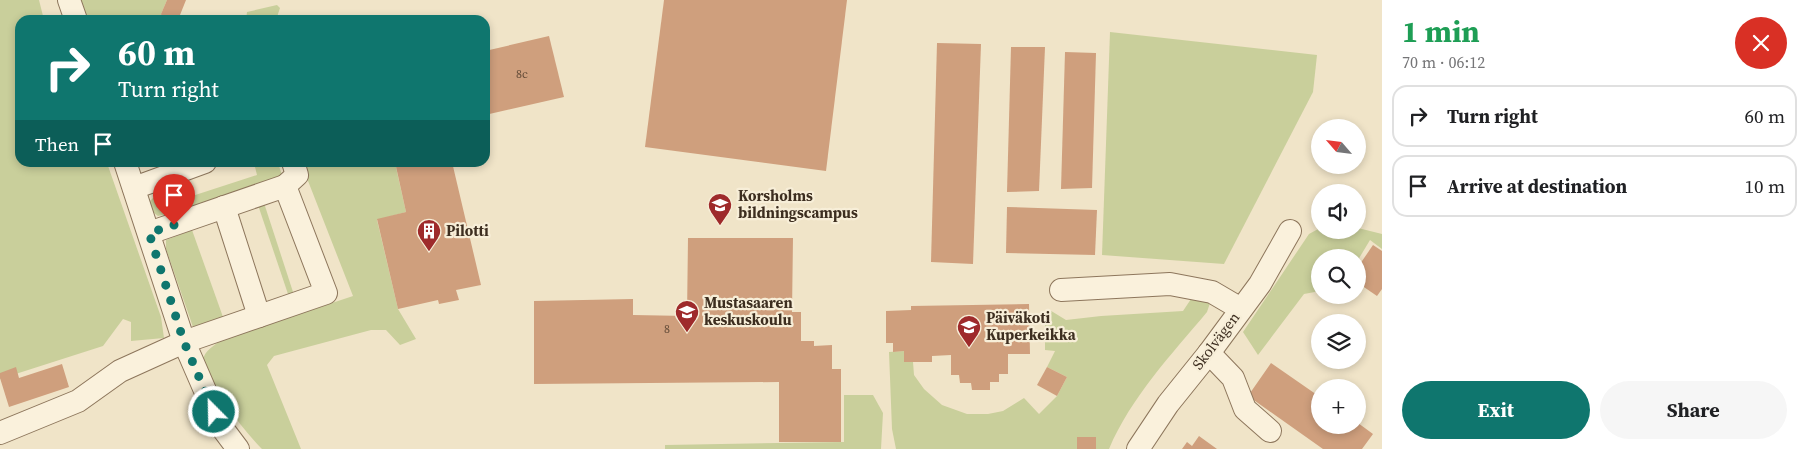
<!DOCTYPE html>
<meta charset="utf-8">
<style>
:root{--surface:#fff;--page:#f6f6f6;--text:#202124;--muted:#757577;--line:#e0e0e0;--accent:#0f766e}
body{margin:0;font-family:"Source Serif 4",serif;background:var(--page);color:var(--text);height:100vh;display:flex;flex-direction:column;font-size:19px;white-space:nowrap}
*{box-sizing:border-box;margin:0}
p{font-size:16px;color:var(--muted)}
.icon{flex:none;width:28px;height:28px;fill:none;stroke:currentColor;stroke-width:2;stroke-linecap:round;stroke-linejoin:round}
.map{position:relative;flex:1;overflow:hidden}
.details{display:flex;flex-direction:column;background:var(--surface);width:425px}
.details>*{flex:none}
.hud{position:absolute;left:15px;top:15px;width:475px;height:152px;border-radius:15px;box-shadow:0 2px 8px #0003;background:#0f766e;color:#fff;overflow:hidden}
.needle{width:32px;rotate:298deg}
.fabs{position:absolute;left:1311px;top:119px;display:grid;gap:10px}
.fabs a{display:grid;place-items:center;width:55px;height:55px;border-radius:50%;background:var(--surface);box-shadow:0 2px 8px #0003;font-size:25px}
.pin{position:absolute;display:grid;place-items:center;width:42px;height:42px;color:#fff;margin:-51px -21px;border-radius:50% 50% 50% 0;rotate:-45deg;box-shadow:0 0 5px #0007}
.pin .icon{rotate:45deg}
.me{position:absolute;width:55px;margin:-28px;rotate:337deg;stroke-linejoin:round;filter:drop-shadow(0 0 4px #0008)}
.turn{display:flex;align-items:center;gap:18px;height:105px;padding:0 20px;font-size:22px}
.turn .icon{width:65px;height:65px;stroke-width:2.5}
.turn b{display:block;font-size:35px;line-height:42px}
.then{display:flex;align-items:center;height:48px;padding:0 20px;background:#0003;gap:10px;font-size:19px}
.round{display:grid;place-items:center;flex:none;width:52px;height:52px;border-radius:26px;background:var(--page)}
.headline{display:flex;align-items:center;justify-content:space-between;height:85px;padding:0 20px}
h1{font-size:30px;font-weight:700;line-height:38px;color:#1e9e55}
.action{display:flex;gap:10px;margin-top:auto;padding:10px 20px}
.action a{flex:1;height:58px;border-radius:30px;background:var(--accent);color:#fff;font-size:20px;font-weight:700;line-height:58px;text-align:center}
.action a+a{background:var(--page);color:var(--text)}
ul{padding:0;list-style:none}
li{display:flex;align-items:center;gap:15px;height:62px;margin:0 10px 8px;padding:0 10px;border:2px solid var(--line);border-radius:15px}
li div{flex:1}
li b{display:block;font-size:19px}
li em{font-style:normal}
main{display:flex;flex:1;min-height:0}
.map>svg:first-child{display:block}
.green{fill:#c9cf9b}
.building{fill:#cf9f7d}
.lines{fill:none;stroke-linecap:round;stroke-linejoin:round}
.minor-casing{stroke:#8d765c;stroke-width:24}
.minor{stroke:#faf1dc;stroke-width:22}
.route{stroke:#0f766e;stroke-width:9;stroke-dasharray:0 16.2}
.labels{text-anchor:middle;stroke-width:4.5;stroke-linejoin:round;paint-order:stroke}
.number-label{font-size:12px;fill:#624a37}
.poi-label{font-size:15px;font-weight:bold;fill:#3d2e20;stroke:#f7eed8;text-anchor:start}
.street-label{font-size:15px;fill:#3d2e20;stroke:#f7eed8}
</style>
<main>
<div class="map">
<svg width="1382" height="449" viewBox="0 0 1382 449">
<rect width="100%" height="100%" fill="#f0e4c8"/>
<g class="green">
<path d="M0,0H39L44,20H20V162L107,163L161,317L164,338L131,341V322L123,319L103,346L0,379Z"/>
<path d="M80,0H167L161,14L163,20H87Z"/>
<path d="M277,5L280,8L276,20H246L247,12Z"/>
<path d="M1110,32L1317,55L1313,92L1224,264L1102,255Z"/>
<path d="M254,163L279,166L282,175L196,207L158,216L154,213L150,201L156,195L179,186L183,199L257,175Z"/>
<path d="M301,163H395L406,212L377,220L398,309L416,339L400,345L386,330H371L274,356L267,365L301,449H262C247,434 203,380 203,360C204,351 215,345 221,340L353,296Z"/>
<path d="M264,203L294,295L289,297L258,205Z"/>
<path d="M1320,228V230H1358V228L1382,234V249L1370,240L1358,260V258H1320V291L1304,294L1258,355L1243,332L1309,234Z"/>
<path d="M192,230L223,317L193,327L166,249V240Z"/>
<path d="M1193,296L1211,300L1207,312C1172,354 1131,397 1109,449H896L892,429L889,352L904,351V362H913L914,375L924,389L942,405L967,414H988L1003,411L1024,398L1039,414L1057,396L1067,377L1047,367L1055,351L1045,350V321L1048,309L1066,320L1101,316L1183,311Z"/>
<path d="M844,395H873L883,413L881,449H665V445L844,442Z"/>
</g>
<g class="building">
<path d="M167,0H186L178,20H163L161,14Z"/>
<path d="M664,0H847L826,171L645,147Z"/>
<path d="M549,36L564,97L485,115V51Z"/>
<path d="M937,43L981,44L973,264L931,262Z"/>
<path d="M1011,47H1045L1039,191L1007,192Z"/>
<path d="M1065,52L1096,53L1092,188L1061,189Z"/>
<path d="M395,162H452L481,285L456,290L459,300L439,304L438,300L398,309L377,219L406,212Z"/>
<path d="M1007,207L1097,210L1095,255L1006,253Z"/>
<path d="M688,238H793L792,312H801V341H814V346L832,345V369H841V442H779V382L534,384V301L633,299V315L687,316Z"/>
<path d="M1373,245L1382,251V289L1377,296L1358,283V267Z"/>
<path d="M1029,304L1030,354H1008V374H999V382H990V390H972L971,383H960L959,375H951V355L932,356V362H904V351L893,352V343H886V311L911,310V306Z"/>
<path d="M1271,363L1320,397V425H1358V423L1373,434L1362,449H1323L1248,396Z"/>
<path d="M62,364L69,387L9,407L0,378V373L16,367L19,378Z"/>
<path d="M1047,367L1067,377L1057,396L1037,385Z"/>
<path d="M1199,436L1217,449H1182L1187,442L1192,446Z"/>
<rect x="1077" y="437" width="19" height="12"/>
</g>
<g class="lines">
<g class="minor-casing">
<g id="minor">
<path d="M69,0L76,20"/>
<path d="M125,162L184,342L220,425L238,449"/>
<path d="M285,186L297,175L293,162"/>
<path d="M134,188L205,162"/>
<path d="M224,207L259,316"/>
<path d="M1061,290L1170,284L1212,292L1241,309"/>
<path d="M1209,353L1233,378L1245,409L1270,431"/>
<path d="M0,433L78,401L120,371L184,342L326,293L285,186L149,233"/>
<path d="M1138,449L1168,404L1209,353L1260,284L1290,231"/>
</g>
</g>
<use href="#minor" class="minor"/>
</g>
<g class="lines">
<path class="route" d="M174,225L149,233L184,342L214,412"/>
</g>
<defs>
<g id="school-pin" transform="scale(1.25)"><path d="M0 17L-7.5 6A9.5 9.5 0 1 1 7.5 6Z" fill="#9e2a2b" stroke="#f7eed8"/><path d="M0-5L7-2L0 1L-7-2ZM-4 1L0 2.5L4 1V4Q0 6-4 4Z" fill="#fff"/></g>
<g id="building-pin" transform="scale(1.25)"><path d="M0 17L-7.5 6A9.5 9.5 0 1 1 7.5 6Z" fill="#9e2a2b" stroke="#f7eed8"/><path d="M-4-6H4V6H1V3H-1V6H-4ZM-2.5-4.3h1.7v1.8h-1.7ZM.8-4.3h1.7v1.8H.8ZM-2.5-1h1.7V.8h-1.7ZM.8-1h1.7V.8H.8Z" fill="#fff"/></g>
</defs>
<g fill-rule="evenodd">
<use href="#school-pin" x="720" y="205"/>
<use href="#building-pin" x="429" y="231"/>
<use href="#school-pin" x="687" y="312"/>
<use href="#school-pin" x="969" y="327"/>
</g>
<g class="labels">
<g class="number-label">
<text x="522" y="78">8c</text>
<text x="667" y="333">8</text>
</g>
<g class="poi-label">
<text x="738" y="201">Korsholms<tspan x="738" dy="17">bildningscampus</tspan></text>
<text x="446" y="236">Pilotti</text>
<text x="704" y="308">Mustasaaren<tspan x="704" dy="17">keskuskoulu</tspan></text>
<text x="986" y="323">Päiväkoti<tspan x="986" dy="17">Kuperkeikka</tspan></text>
</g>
<g class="street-label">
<text transform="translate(1216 341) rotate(-53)" y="5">Skolvägen</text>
</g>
</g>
</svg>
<div class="fabs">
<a><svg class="needle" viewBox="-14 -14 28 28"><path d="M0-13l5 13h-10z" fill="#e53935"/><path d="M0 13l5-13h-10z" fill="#757577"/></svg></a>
<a><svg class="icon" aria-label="sound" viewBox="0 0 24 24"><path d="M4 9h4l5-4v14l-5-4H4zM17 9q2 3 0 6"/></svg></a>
<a><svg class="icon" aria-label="search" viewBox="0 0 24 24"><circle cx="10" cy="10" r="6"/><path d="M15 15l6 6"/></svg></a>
<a><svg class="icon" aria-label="layers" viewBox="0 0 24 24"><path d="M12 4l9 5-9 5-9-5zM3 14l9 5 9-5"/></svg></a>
<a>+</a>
</div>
<div class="pin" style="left:174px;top:225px;background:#d93025"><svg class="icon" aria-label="arrive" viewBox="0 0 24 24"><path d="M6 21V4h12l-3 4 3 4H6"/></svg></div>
<svg class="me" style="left:214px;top:412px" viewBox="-20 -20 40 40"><circle r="17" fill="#0f766e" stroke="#fff" stroke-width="3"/><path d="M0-11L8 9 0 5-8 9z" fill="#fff"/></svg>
<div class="hud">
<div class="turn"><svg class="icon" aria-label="right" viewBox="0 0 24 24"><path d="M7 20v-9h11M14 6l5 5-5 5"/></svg><div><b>60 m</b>Turn right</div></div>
<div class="then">Then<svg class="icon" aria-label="arrive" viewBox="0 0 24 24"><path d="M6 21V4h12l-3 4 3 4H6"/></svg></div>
</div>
</div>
<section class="details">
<div class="headline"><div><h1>1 min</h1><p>70 m · 06:12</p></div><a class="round" style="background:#d93025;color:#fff"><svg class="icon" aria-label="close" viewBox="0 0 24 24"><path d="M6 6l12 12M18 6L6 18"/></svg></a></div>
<ul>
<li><svg class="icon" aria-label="right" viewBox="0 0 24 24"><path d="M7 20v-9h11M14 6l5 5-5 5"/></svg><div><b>Turn right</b></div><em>60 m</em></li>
<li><svg class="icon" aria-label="arrive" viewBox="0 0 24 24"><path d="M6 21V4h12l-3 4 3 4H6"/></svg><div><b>Arrive at destination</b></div><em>10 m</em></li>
</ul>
<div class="action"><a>Exit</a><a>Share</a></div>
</section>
</main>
